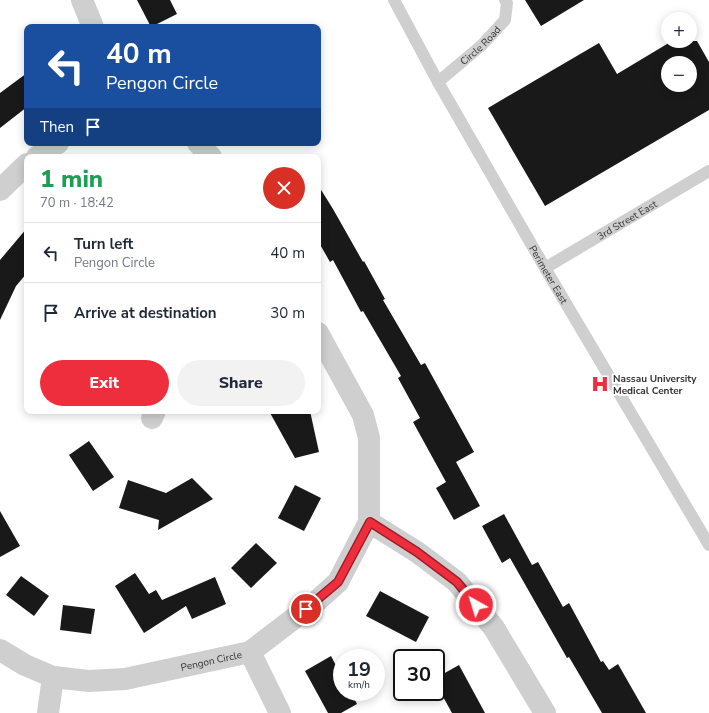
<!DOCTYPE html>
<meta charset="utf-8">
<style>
:root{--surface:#fff;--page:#f2f2f3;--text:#1f2937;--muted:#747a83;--line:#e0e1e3;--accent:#ef2e3d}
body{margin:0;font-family:"Nunito Sans",sans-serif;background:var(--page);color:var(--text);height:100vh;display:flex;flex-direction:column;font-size:15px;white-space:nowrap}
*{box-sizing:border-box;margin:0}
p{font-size:13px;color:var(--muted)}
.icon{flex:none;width:22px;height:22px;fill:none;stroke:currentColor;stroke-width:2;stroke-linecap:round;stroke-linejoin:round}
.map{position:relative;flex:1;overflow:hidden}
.side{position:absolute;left:24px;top:154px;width:297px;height:260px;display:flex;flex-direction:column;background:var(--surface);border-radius:8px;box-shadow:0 2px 10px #0003}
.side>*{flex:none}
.guide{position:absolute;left:24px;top:24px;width:297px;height:122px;border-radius:8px;box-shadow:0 2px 10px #0003;background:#1a4fa0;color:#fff;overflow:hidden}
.controls{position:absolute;left:661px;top:12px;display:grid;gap:8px}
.controls a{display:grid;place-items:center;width:36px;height:36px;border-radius:50%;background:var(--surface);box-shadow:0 2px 10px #0003;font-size:20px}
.speed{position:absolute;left:333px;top:649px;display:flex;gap:8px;font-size:20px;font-weight:700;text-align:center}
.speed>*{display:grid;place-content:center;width:52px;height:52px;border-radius:50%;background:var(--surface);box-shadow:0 2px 10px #0003;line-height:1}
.speed small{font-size:10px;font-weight:400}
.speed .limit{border:2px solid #111;border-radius:6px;background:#fff;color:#111}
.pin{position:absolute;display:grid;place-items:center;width:34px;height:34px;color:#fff;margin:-17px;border:2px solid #fff;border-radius:50%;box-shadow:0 1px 4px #0007}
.me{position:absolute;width:44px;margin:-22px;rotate:321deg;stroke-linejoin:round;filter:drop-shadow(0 0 3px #0008)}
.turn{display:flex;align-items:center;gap:14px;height:84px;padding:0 16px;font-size:18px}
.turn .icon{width:52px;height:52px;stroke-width:2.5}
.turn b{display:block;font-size:28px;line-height:34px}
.then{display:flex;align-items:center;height:38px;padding:0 16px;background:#0003;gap:8px;font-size:15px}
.round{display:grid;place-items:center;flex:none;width:42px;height:42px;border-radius:21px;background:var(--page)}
.headline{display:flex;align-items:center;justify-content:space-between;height:68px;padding:0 16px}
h1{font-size:24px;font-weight:800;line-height:30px;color:#1e9e55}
.button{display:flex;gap:8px;margin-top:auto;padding:8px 16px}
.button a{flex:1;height:46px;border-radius:24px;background:var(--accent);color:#fff;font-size:16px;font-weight:800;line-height:46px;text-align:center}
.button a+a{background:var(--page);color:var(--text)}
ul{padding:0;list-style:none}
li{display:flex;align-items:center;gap:12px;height:60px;padding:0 16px;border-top:1px solid var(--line)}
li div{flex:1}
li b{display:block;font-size:15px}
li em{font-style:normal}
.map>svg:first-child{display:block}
.building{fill:#191919;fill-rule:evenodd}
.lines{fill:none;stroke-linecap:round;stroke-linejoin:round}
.service{stroke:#cfcfcf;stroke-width:12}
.minor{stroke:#cfcfcf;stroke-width:22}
.route-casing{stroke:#9b1e28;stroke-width:10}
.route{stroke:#ef2e3d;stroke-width:7}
.labels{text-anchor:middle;stroke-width:4;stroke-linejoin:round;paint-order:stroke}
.street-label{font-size:10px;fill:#323232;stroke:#fff}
.poi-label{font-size:10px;font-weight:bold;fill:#323232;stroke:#fff;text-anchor:start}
</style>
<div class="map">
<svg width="709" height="713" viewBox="0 0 709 713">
<rect width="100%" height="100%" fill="#fff"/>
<g class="building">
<path d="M137,0H170L177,14L151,27Z"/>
<path d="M525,0H584L541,26Z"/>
<path d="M672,41H697L709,62V110L545,206L488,108L599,43L617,74ZM668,63H690V85H668Z"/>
<path d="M27,73V107L0,128V93Z"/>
<path d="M318,185L333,209L363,262L364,261L385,299L383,300L421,365L425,363L474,452L456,462L480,506L454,520L436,488L446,482L413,422L420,418L398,378L401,376L363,311L361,312L333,260L330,262L318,241Z"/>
<path d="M27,228V273L16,286L0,320V260Z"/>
<path d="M269,411H310L319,452L295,458Z"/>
<path d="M89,441L114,477L93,491L69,455Z"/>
<path d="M192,478L213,499L158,530L159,520L119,508L128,480L166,493Z"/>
<path d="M295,485L321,498L304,531L278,518Z"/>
<path d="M0,511L20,546L0,557Z"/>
<path d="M504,514L532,565L538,562L563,607L569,603L601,662L603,661L609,670L618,664L646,713H602L569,657L567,658L510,558L502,563L482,526Z"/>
<path d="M256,543L277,563L251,588L231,568Z"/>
<path d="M135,573L149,594L156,590L162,600L215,577L226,604L192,619L186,606L144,633L115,586Z"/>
<path d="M21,576L49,596L34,616L6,595Z"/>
<path d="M380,591L429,617L416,642L366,616Z"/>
<path d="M63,605L95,609L91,634L60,630Z"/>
<path d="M331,656L342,677V692H351L357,704L341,713H328L305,671Z"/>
<path d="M459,665L485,713H452L436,684V678Z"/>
</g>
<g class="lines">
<g class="service">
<path id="s1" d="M394,0L438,82L545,268L709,545"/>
<path id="s2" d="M438,82L482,45L505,20L507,3L505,0"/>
<path id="s3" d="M545,268L709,171"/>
</g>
<g class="minor">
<path d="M82,0L93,27"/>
<path d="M198,143L211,157"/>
<path d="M37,157L58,143"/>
<path d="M0,190L27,164"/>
<path d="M152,418L155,411"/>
<path d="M369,522L417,552L457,582L494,628L545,713"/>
<path id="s4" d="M0,650L25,665L53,677L89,681L125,679L250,652L318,600L338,582L369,522V438L363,415L318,333"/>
<path d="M250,652L280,713"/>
<path d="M48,713L53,677"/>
</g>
</g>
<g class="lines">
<g class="route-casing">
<path id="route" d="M306,609L338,582L370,522L417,552L457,582L476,605"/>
</g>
<use href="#route" class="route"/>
</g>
<defs>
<g id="hospital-bare" transform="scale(1.38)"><path d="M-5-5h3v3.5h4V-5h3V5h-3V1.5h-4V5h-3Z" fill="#ef2e3d" stroke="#fff" stroke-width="2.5" paint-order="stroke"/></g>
</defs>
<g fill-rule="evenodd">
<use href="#hospital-bare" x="600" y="384"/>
</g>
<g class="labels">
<g class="street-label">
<text dy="4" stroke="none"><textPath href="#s2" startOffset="56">Circle Road</textPath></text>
<text dy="4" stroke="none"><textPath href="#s3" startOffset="95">3rd Street East</textPath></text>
<text dy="4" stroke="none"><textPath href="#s1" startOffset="315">Perimeter East</textPath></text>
<text dy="4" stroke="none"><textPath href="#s4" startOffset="220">Pengon Circle</textPath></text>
</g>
<g class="poi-label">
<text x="613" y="382">Nassau University<tspan x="613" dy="12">Medical Center</tspan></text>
</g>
</g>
</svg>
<div class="controls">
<a>+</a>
<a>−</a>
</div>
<div class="speed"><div>19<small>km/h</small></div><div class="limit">30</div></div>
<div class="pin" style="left:306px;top:609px;background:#d93025"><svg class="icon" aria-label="arrive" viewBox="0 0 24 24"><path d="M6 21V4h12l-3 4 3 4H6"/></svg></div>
<svg class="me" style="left:476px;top:605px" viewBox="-20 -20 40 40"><circle r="17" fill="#ef2e3d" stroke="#fff" stroke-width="3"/><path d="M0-11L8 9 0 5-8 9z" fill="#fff"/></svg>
<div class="guide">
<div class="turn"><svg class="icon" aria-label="left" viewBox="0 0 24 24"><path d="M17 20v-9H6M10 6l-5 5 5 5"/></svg><div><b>40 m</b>Pengon Circle</div></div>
<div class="then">Then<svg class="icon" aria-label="arrive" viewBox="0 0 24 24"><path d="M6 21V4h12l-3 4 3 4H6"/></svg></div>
</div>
<section class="side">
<div class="headline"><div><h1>1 min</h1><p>70 m · 18:42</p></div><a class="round" style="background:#d93025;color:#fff"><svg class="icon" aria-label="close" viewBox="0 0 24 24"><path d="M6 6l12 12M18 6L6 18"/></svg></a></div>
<ul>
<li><svg class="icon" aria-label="left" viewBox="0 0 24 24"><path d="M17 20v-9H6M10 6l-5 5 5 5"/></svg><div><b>Turn left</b><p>Pengon Circle</p></div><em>40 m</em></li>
<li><svg class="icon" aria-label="arrive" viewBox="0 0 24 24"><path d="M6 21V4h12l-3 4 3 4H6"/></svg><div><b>Arrive at destination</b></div><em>30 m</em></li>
</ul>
<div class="button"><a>Exit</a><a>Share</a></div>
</section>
</div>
